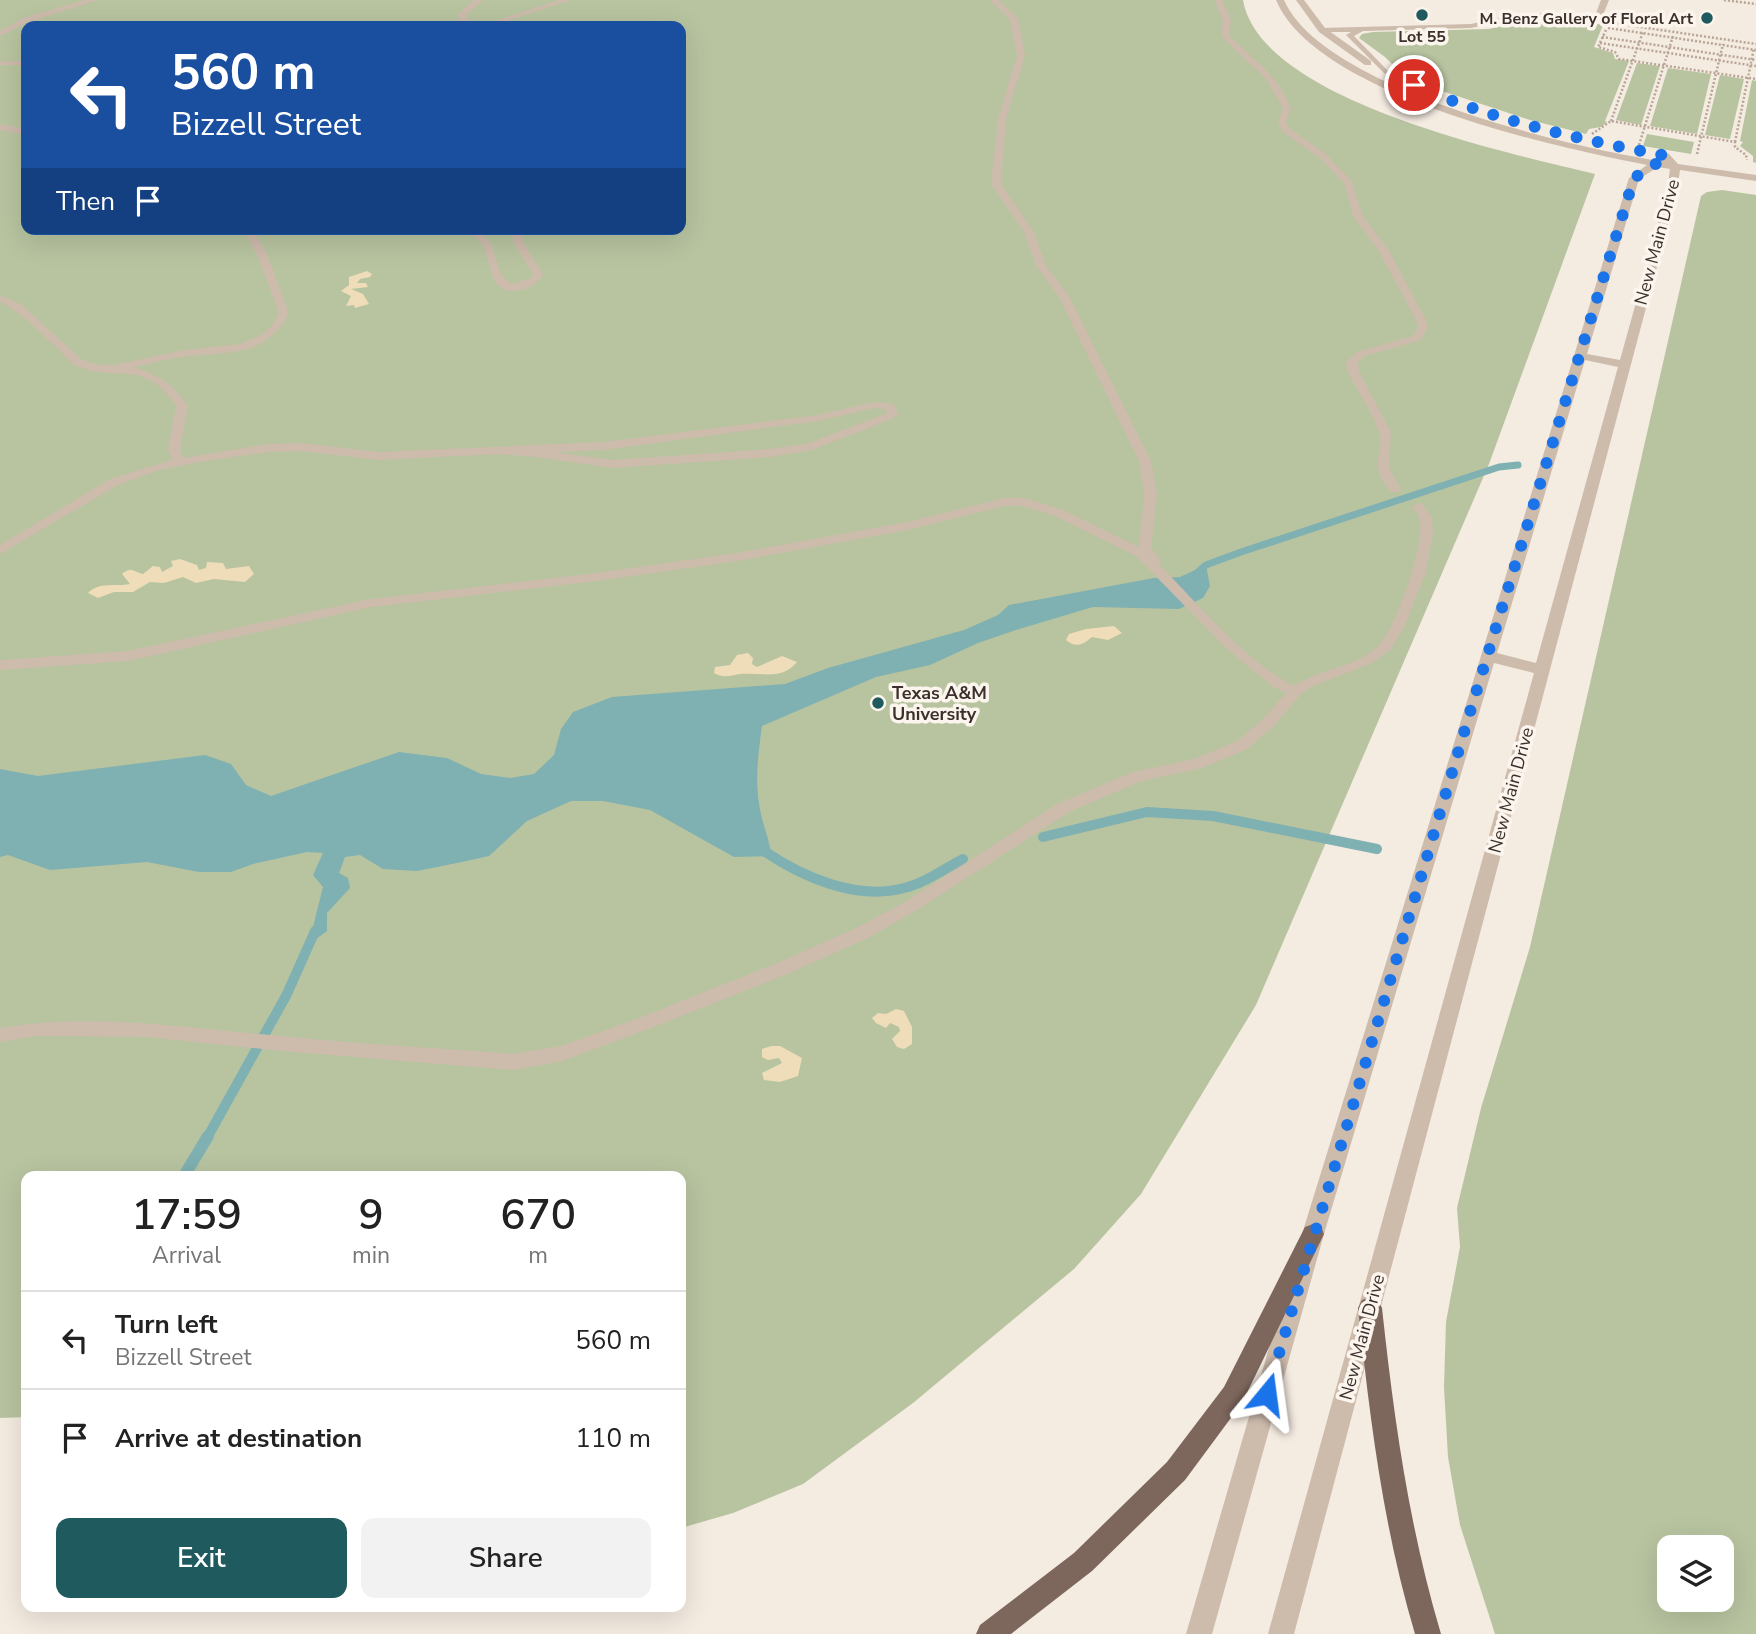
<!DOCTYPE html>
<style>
:root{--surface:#fff;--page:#f2f2f2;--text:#222;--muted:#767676;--line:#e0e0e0;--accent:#1f5a5e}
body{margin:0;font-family:"Nunito Sans",sans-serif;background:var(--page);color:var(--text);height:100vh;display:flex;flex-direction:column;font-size:26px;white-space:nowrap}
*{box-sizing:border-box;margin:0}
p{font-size:23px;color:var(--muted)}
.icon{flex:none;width:38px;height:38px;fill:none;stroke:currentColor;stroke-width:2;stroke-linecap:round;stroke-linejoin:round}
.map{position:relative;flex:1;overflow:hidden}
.side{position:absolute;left:21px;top:1171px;width:665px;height:441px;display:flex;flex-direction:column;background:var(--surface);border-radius:14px;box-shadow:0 7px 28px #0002}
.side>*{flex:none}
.guide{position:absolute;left:21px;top:21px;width:665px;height:214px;border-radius:14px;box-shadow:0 7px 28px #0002;background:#1a4fa0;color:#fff;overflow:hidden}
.tools{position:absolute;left:1657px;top:1535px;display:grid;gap:14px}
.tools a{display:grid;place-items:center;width:77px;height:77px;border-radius:14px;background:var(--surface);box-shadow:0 7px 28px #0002;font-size:35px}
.pin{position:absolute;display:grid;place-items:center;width:60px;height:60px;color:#fff;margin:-30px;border:4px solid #fff;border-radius:50%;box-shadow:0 2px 7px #0007}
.me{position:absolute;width:77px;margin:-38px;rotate:16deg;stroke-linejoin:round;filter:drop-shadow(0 0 5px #0008)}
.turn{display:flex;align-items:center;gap:24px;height:147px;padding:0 35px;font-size:32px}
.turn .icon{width:91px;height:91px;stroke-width:2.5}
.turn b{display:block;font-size:49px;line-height:60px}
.then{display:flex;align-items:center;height:66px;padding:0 35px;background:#0003;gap:14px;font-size:26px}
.eta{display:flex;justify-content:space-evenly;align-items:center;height:119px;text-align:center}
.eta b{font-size:42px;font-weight:600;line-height:49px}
.button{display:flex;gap:14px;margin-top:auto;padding:14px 35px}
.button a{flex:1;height:80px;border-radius:14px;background:var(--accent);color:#fff;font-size:28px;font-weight:600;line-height:80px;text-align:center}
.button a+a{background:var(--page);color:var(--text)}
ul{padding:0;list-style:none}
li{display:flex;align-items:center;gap:21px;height:98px;padding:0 35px;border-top:2px solid var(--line)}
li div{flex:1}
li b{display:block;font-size:26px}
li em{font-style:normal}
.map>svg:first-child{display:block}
.green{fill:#b8c4a0;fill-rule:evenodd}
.sand{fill:#efdcb8}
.water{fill:#7fb0b2}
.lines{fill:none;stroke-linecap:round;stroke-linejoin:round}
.stream-far2{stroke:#7fb0b2;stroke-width:7}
.stream-far1{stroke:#7fb0b2;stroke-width:10}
.stream{stroke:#7fb0b2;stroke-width:12}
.path{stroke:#b9a596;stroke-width:2.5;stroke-dasharray:2 2;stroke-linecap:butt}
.service{fill:#cdbbac;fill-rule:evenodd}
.tertiary{fill:#cdbbac;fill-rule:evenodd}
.primary{fill:#7d675c;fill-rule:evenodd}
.route{stroke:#1a73e8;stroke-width:12;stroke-dasharray:0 21.6}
.poi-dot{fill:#1f5a5e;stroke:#fbf5ee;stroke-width:2.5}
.labels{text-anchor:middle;stroke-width:7;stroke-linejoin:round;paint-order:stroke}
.far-poi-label{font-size:16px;font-weight:bold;fill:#3b302b;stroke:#fbf5ee;text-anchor:end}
.street-label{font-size:18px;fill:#3b302b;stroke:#fbf5ee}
.poi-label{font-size:18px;font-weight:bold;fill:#3b302b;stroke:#fbf5ee;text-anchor:start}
</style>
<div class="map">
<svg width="1756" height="1634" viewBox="0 0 1756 1634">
<rect width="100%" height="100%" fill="#f4ebe1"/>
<g class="green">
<path d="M0,0H1243C1260,101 1510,153 1595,174L1489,464L1256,1005L1141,1194L1074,1269L913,1403L803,1484L733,1513L681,1528V1176H26V1417L0,1418ZM26,26H681V229H26Z"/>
<path d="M1564,17L1603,25L1594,47L1613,53L1615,59L1629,61L1605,121L1607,122L1601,127L1589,129L1586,134L1530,120L1439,90L1400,72L1385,57L1359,38L1362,34L1373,32L1489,29L1530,19Z"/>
<path d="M1637,63L1660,66L1641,125L1616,120Z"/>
<path d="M1668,68L1711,74L1697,134L1650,126Z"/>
<path d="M1720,75L1744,79L1730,139L1705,135Z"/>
<path d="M1752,80L1756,81V163L1753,162V156L1740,146L1743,142L1740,141Z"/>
<path d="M1647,134L1694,142L1691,154L1643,146Z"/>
<path d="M1722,190L1756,195V1634H1495L1460,1525L1448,1457L1444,1387L1446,1322L1460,1247L1457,1208L1481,1108L1530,947L1701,196L1707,192ZM1670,1547H1722V1600H1670Z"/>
</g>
<g class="sand">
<path d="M367,271L372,274L370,277L360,279L357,283H366L368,287L351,289L363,294L369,304L355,308L354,305L346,306L351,296L341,291L349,285V277Z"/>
<path d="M180,559L197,565L199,570L206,568L207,562L223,563L226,569L249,566L254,574L245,582L214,579L196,583L183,577L164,583L150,582L133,592H114L98,598L88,593C99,581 116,587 130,584L122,574C130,566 135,572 143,574L153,566L160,567L162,572L173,566L171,561Z"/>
<path d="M1114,626L1122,633L1108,640L1092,637C1084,644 1076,649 1066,640L1069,634L1086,629Z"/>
<path d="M748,653L753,658L752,664L757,667L782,656L797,662C782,681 760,672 740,674C730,676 723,678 714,673L715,667L730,665L737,655Z"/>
<path d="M896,1009L904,1011L912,1027V1044L904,1049L897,1047L892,1039L900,1031L899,1027L890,1023L886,1028L876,1023L872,1018L878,1013L886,1014Z"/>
<path d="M771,1046H780L802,1058L798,1076L780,1082L764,1080L762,1073L782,1063L779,1058L768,1060L762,1057V1049Z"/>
</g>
<path class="water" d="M1206,565L1210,586L1203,598L1179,609L1093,607L1016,630L978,643L930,665L876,677L762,726C758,755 754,784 761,814C764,828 770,841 771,856L734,857L650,810L603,801H571L527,821L489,856L457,863L417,871L383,869L360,855L345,857L339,873L348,878L350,888L327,913V931L312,942L310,939L323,887L313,875L323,853L307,852L253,864L231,872H199L147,862L50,870L8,855L0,857V769L38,776L205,755L231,764L246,785L271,796L399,752L447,758L481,774L510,778L534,774L554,755L561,729L573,712L612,697L785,684L828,668L964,630L998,615L1009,605L1154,578L1180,577Z"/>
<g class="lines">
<path class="stream-far2" d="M1198,572L1206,565L1241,552L1499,467L1518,465"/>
<g class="stream-far1">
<path d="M1043,837L1147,812L1213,816L1377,849"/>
<path d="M764,851C802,877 857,901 904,888C925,883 944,869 963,859"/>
<path d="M207,1138L287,994L315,931"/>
</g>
<path class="stream" d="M184,1176L208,1136"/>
<g class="path">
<path d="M1724,0L1756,4"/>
<path d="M1613,23L1756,44"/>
<path d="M1608,28L1756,50"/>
<path d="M1606,30L1598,47L1615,52L1619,59L1756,79"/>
<path d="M1602,37L1756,60"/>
<path d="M1600,43L1756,66"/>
<path d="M1611,121L1643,32"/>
<path d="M1592,134L1611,121L1735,142V147L1746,155L1747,160"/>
<path d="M1735,142L1754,48"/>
<path d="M1639,145L1673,36"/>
<path d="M1697,154L1723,44"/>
</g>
<g class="service">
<path d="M85,0H97L29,22L0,36V31L23,18Z"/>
<path d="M474,0H483L466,15L469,26H461L458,14Z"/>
<path d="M559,0H571L491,26H480Z"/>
<path d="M990,0H998L1018,18L1025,55L1006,119L1001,184L1034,232L1046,266L1069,296L1151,461L1157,494L1151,548L1161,561L1159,564C1197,603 1246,662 1294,686C1320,668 1360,667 1381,643C1397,624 1424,545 1420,521C1419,515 1415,511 1412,507L1418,503L1422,504L1432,517L1433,533L1426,572L1405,625L1391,649L1372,663L1313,686L1300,695L1273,727L1247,749L1202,768L1141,781L1069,812L917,910L868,938L787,974L651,1028L562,1061L514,1070L282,1051L147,1037L35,1036L0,1042V1028C93,1012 188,1028 281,1036C358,1044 436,1048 514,1054L561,1046L639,1018L775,964L856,928L905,902L1057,804L1133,772L1194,759L1237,741L1263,719L1286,693L1272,686L1226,648L1136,556L1055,516L1023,506H1005L907,530L737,561L589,582L371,607L128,661L0,670V660L128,651L371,599L589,574L737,553L907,522L1005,498H1024L1063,510L1139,547L1144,494L1139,461L1059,297L1036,266L1024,232L991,184L998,119L1017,55L1010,19Z"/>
<path d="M1214,0H1222L1231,20L1229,36C1252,58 1280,77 1291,109L1286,122L1289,128L1326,154L1351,180L1363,216L1388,249L1424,316L1428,327L1421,340L1365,356L1358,363L1359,371L1391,432L1389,468L1401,489L1399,492H1391C1365,463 1387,455 1378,430C1371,410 1357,390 1347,371L1346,362L1357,352L1413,336L1418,327L1414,316L1378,250L1353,216L1344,183L1320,158L1282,131L1278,122L1283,109L1267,80L1221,36L1223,20Z"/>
<path d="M1601,0H1609L1603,15L1599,17H1521L1471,28L1363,31L1354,36L1389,72L1385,74L1346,35L1351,32H1322L1318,30L1322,28L1471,24L1521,13H1596Z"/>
<rect x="0" y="61" width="26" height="4"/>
<path d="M0,124L26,129V135L0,130Z"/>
<path d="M243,229H253L268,257L289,313C267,356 231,352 189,356C170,358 152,363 134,367C159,375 173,384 188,406L180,449L183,458L268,444L301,443L379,452L604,442L818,415L874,402L893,404L899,414L889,420L812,450L770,457L612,468L537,457L497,454L379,460L301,451L268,452L205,461L159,470L118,485L0,554V545L110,479L172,460L168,449L176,406C143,356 114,384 75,365C69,362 64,355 59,350C40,333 23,313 0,302V295L22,305L82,360L100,365H113L185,350L240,344L263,334L272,325L279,313L258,257ZM874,408L885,409L887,413L809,443L770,449L612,460L554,452L604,450L818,421Z"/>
<path d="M461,229C507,229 485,271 513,284L531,278L533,274L513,242L512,229H522L523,242L543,274C539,283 531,287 522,290C485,298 494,258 480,241C476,236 466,233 461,229Z"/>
</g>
<g class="tertiary">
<path d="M1276,0H1284C1322,88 1566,146 1654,160L1668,153L1678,164L1756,175V181L1680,170L1677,191L1294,1634H1268L1534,673L1494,663L1324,1234L1212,1634H1186L1302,1234L1629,178L1647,165C1554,147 1316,95 1276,0ZM1658,167L1670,169L1667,191L1620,360L1587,354L1639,179ZM1585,360L1618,367L1536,663L1497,653Z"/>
<path d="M1296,0H1304L1325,28L1371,61V65H1365L1319,32Z"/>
</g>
<g class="primary">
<path d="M1313,1224L1321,1227L1324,1234L1242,1403L1185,1480L1092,1571L1011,1634H976L980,1625L1074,1553L1167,1462L1224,1387L1305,1227Z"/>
<path d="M1370,1297L1378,1300L1382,1308C1394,1419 1409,1527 1441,1634H1415C1383,1527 1370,1419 1358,1308L1362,1300Z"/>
</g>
</g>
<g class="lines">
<path class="route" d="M1267,1394L1471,709L1634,178L1668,156C1582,140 1495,121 1414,85"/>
</g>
<g class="poi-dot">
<circle cx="1422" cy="15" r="7"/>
<circle cx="1707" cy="18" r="7"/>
<circle cx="878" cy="703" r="7"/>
</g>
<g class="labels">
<g class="far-poi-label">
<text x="1693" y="24">M. Benz Gallery of Floral Art</text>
<text x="1422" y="42" text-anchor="middle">Lot 55</text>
</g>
<g class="street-label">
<text transform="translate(1657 242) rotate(-75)" y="6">New Main Drive</text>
<text transform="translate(1511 790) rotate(-75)" y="6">New Main Drive</text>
<text transform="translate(1362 1337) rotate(-75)" y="6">New Main Drive</text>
</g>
<g class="poi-label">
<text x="892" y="699">Texas A&amp;M<tspan x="892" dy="21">University</tspan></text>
</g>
</g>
</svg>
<div class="tools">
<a><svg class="icon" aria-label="layers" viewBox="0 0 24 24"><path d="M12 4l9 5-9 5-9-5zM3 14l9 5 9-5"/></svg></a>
</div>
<div class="pin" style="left:1414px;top:85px;background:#d93025"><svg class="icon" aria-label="arrive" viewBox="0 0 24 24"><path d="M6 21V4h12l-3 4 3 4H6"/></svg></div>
<svg class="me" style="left:1267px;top:1394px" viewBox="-20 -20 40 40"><path d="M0-17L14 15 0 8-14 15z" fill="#1a73e8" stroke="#fff" stroke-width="4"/></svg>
<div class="guide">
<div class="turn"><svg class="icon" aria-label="left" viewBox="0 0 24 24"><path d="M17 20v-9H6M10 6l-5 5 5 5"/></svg><div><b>560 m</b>Bizzell Street</div></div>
<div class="then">Then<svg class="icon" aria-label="arrive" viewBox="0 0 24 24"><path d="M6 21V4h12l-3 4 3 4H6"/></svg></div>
</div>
<section class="side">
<div class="eta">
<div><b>17:59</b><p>Arrival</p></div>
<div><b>9</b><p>min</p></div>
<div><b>670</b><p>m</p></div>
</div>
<ul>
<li><svg class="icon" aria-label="left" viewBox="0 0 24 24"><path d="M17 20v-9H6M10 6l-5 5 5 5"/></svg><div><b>Turn left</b><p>Bizzell Street</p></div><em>560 m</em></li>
<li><svg class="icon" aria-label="arrive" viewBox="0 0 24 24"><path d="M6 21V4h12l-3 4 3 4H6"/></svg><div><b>Arrive at destination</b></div><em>110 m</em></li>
</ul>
<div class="button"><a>Exit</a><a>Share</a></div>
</section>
</div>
